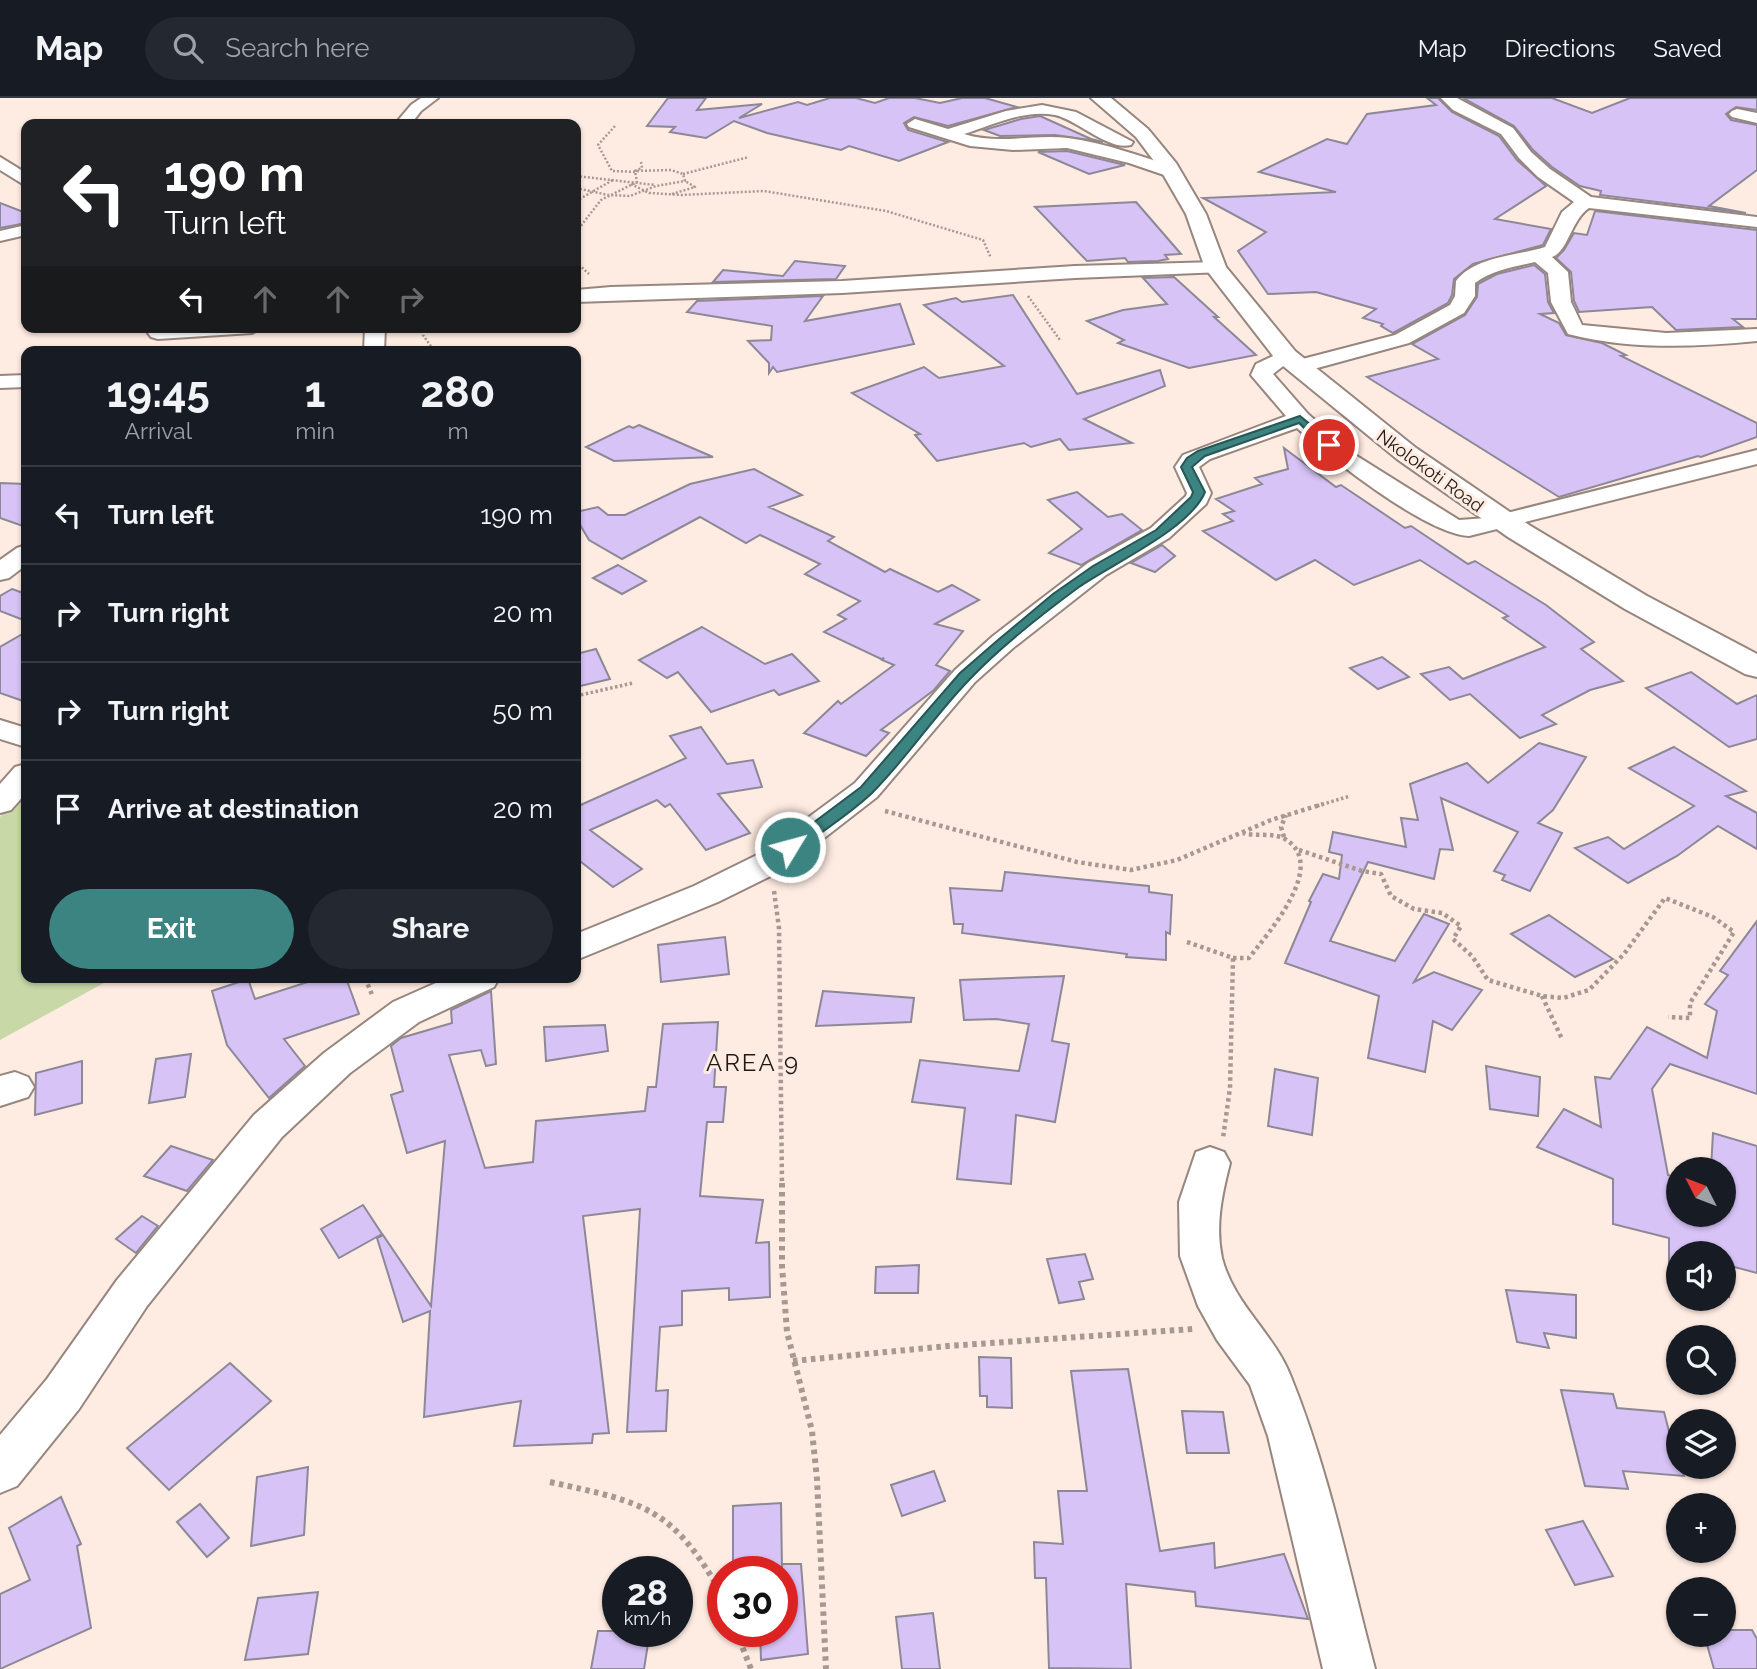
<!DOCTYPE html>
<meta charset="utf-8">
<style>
:root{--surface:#171b24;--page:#242831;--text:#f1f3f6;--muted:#9ea1a6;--line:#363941;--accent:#3c8481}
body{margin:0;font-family:Raleway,sans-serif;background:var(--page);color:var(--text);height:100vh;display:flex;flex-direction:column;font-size:26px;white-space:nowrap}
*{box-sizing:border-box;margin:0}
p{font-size:23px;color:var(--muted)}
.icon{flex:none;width:38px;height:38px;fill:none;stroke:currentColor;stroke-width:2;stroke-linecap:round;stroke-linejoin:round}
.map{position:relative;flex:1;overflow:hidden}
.drawer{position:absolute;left:21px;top:248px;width:560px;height:637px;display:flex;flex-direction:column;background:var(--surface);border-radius:14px;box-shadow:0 2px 5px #0004}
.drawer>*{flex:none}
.top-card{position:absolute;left:21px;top:21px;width:560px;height:214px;border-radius:14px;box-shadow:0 2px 5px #0004;background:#202124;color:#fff;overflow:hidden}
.needle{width:46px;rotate:312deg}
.tools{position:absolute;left:1666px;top:1059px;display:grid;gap:14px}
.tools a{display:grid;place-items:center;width:70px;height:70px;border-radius:50%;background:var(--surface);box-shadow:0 2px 5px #0004;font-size:35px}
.speed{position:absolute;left:602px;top:1458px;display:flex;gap:14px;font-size:35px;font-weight:700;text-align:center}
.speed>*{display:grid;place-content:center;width:91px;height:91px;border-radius:50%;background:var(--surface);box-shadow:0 2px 5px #0004;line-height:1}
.speed small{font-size:18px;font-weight:400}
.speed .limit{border:10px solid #d22;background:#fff;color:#111}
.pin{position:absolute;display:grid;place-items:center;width:60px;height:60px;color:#fff;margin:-30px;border:4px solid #fff;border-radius:50%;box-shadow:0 2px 7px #0007}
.me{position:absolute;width:77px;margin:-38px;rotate:53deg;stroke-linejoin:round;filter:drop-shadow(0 0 5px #0008)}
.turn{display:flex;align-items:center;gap:24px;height:147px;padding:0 28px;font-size:32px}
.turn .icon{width:91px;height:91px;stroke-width:2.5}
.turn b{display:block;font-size:49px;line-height:60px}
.lanes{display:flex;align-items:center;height:66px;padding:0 28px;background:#0003;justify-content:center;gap:35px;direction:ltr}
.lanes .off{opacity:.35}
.eta{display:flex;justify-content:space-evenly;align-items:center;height:119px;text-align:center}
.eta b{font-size:42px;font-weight:700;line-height:49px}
.cta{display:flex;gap:14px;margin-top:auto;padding:14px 28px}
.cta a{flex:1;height:80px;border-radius:42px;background:var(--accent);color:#fff;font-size:28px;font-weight:700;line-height:80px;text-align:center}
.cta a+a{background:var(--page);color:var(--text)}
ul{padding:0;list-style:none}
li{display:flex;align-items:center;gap:21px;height:98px;padding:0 28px;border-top:2px solid var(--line)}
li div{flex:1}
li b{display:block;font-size:26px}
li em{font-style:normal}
header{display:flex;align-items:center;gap:42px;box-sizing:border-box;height:98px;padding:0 35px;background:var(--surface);border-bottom:2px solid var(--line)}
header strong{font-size:33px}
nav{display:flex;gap:38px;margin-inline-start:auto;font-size:24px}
.search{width:490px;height:63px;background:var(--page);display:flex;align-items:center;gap:18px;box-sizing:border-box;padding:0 24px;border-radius:38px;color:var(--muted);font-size:26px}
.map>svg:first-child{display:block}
.green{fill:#c8d8a7}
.building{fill:#d7c3f6;stroke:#8d8897;stroke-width:2}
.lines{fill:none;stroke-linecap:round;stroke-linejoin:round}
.minor-casing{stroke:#97867d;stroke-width:4}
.major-casing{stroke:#97867d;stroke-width:4}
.path-far3{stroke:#a79991;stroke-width:2.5;stroke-dasharray:2 2;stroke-linecap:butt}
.path-far2{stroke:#a79991;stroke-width:3.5;stroke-dasharray:2.5 2.5;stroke-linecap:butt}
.path-far1{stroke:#a79991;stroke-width:4.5;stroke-dasharray:3.5 3.5;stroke-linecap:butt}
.path{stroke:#a79991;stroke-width:6;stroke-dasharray:4.5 4.5;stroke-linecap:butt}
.minor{fill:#fff;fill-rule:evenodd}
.major{fill:#fff;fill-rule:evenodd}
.route{fill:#3c8481;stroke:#275654;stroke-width:2}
.labels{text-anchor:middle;stroke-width:6;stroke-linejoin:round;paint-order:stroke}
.far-street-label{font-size:18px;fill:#1f1915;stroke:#feebe1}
.quarter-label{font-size:24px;letter-spacing:2px;fill:#1f1915;stroke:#feebe1}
</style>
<header>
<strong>Map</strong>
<div class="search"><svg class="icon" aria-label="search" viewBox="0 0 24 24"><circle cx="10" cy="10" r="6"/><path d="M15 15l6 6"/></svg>Search here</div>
<nav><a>Map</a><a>Directions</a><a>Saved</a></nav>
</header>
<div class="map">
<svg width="1757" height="1571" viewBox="0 0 1757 1571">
<rect width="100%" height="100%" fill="#feebe1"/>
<path class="green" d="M26,684V880H113L0,942V719Z"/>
<g class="building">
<path d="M668,0H706L697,12L762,6L739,20L798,4L807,7L830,0H856L875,5L889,0H915L940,5L962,0H985L1017,9L948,28L914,19L904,25L908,32L948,44L899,63L849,48L841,52L767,35L734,23L706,40L670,34L675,29L647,28Z"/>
<path d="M1427,0H1438L1452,14L1499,38L1517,62L1546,88L1495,121L1551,131L1543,147L1473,166L1454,181L1452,197L1448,205L1393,235L1381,228L1383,226L1363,220L1376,211L1316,194L1268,196L1238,153L1266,134L1203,100L1336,94L1259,74L1327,41L1347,46L1367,16L1436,7Z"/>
<path d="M1463,0H1552L1592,15L1630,0H1757V12L1736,9L1726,16L1731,22L1757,27V72L1709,108L1746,115L1600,97L1601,93L1580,88L1552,69L1533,52L1514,28Z"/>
<path d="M1040,18L1091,41L1103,44L1055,37L1000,38L984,32L1021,21Z"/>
<path d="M1067,53L1125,67L1089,76L1038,54Z"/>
<path d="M1136,104L1181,156L1165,157L1168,161L1158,163L1128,164L1125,160L1087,163L1035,109Z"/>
<path d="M0,105L26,115V125L0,130Z"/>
<path d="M1595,113L1757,132V221H1733L1743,229L1676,232L1652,209L1579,214L1574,203L1571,174L1556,160L1564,152L1574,135L1587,137Z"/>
<path d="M795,163L845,168L836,181L713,184L723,172L783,178Z"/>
<path d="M1534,167L1545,176L1548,204L1554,215L1540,216L1559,225L1566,237L1602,245L1626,257L1621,258L1757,325V339L1701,359L1698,358L1559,399L1367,279L1438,261L1412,246L1465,217L1477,199L1478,186L1497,176Z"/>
<path d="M1174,179L1218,219H1214L1256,257L1189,270L1118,245L1124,242L1087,223L1123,212L1167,206L1143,180Z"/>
<path d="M1013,197L1077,296L1160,272L1165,288L1084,321L1132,345L1069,352L1060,341L1031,349L1024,345L937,363L915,337L920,336L852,295L924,269L939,280L1004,268L924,207L956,200L962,204Z"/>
<path d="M823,198L805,223L900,206L914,246L777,274L773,269L769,275V265L748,243L771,242L772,228L687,214L697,203Z"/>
<path d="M639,327L713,359L614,363L586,349L629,328L633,330Z"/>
<path d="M1284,350L1336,389L1341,387L1405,430L1411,428L1468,466L1475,463L1546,507L1594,544L1581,551L1623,583L1590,592L1542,617L1556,626L1520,640L1470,596L1450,602L1421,576L1449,569L1463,581L1545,549L1503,520L1508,518L1420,462L1354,487L1315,462L1276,482L1203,433L1233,423L1223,416L1234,413L1216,401L1262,386L1255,380L1288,371Z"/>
<path d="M754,371L802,397L769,409L834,439L828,443L885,474L890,471L938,494L952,487L979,502L935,526L963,533L936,567L950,573L934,592L881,632L889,635L866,658L804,635L838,603L841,606L894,567L882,562L884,560L881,561L824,534L846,521L838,517L860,503L805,476L820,466L760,437L746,445L700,419L622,461L589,442L576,420V414L598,409L608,417H625L690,386Z"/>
<path d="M0,385L26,386V429L0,420Z"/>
<path d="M1077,394L1108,419L1122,416L1142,432L1081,467L1049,455L1082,431L1048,402Z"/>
<path d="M1162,447L1175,458L1155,474L1131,465Z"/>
<path d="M618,467L646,483L622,496L593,480Z"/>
<path d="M12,491L26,496V523L0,513V498Z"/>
<path d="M702,529L765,566L792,556L819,583L779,597L774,592L711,614L678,574L667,580L639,562Z"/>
<path d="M26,534V604L0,595V549Z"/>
<path d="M596,551L610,581L576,589V556Z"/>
<path d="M1382,559L1409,579L1378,591L1350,570Z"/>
<path d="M1691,574L1737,606L1757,597V641L1729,649L1646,590Z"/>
<path d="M701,629L727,666L753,662L762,689L718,696L750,735L706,752L670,706L665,709L657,702L590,732L642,771L613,789L576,760V709L686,660L670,638Z"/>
<path d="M1539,645L1586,659L1553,712L1538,725L1562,735L1530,793L1502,782L1505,777L1494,773L1518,734L1441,700L1453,752L1440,751L1434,781L1368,764L1330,843L1395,863L1424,816L1449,826L1414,884L1434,874L1482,892L1452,932L1433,923L1425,974L1368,960L1379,898L1285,865L1311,804L1309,803L1323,776L1339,781L1342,757L1329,754L1333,734L1406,749L1401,720L1418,722L1410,686L1467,665L1488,685Z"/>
<path d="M1674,649L1746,693L1726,698L1757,715V751L1718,728L1677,758L1628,785L1575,750L1608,739L1624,751L1694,708L1629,670Z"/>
<path d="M1005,774L1149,788V794L1172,797L1170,836L1166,834V862L1126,859L1127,856L962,835L963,826H954L950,790L1002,793Z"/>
<path d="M1549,817L1613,861L1575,879L1511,836Z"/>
<path d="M1757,823V996L1670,966L1652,991L1668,1077L1678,1080V1116H1724V1071H1711L1713,1035L1757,1048V1175L1727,1167L1729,1199L1724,1197V1155H1678V1185L1669,1183V1140L1613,1126V1081L1537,1049L1564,1011L1601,1029L1595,979L1610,981L1647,929L1707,960L1717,913L1705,906L1728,877L1720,873Z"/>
<path d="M725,839L729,876L661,884L658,847Z"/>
<path d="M1064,878L1052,943L1069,946L1055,1024L1016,1017L1011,1086L957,1081L965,1010L912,1004L920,962L1019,973L1029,926L996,921L964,922L960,882Z"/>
<path d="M320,880H346L359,916L284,941L305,968L269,1000L227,947L212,893L248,881L255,901Z"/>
<path d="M491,893L496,966L486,968L481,952L449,957L485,1070L533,1064L536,1023L645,1013L648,989H656L663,926L718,924L714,989H726L723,1024H707L700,1098L763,1102L756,1145L769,1144L770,1199L729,1202V1190L682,1193V1227L660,1229L656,1293L668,1292L666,1333L627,1334L640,1111L583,1118L609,1335L593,1336L592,1345L514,1348L521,1303L424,1319L430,1213L403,1224L377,1140L383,1137L431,1208L445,1043L407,1055L391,997L403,993L391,948L401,940L452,925L451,912Z"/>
<path d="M823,893L914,900L911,924L816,928Z"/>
<path d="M605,927L608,953L546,963L544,929Z"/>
<path d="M191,956L185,999L149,1005L156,961Z"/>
<path d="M82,963V1005L35,1017L36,975Z"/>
<path d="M1486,968L1540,979L1538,1018L1490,1011Z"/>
<path d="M1275,971L1318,980L1312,1037L1268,1028Z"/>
<path d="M171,1048L213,1062L187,1093L144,1078Z"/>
<path d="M363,1107L382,1136L339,1160L321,1131Z"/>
<path d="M142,1118L158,1128L136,1155L116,1141Z"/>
<path d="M1085,1156L1093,1181L1079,1184L1084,1201L1059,1205L1047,1161Z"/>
<path d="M919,1167L918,1195H875L876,1169Z"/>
<path d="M1506,1192L1576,1197V1240L1544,1235L1549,1250L1517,1244Z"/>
<path d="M979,1259L1011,1260L1012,1310L987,1309V1298H980Z"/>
<path d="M230,1265L271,1303L169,1392L127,1350Z"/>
<path d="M1128,1271L1160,1453L1214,1445L1215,1470L1284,1456L1308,1521L1196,1508L1195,1494L1126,1486L1131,1571L1049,1570L1046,1480H1035L1034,1444L1063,1446L1058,1393H1087L1071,1273Z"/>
<path d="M1561,1292L1613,1296L1617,1310L1664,1314L1678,1368H1681L1684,1378L1623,1373L1628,1391L1585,1388Z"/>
<path d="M1182,1313L1223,1314L1229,1355H1187Z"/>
<path d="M308,1369L304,1437L251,1448L257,1379Z"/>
<path d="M934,1373L945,1403L902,1418L891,1387Z"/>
<path d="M61,1399L81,1446L77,1448L91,1530L0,1571V1496L30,1482L9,1430Z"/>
<path d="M781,1405L782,1471L733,1474V1408Z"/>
<path d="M200,1406L229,1440L207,1459L177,1424Z"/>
<path d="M1583,1423L1613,1478L1575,1487L1546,1432Z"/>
<path d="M782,1466H801L808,1556L761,1562L760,1533H782Z"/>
<path d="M318,1494L308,1556L245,1562L258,1500Z"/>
<path d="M933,1515L940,1571H902L896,1519Z"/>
<path d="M1724,1532H1752L1757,1541V1571H1714L1704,1536H1724Z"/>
<path d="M598,1533H650L644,1571H591Z"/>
</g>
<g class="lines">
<g class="minor-casing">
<g id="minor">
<path d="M421,0H438L421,13L411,26H395L411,7Z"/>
<path d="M1441,0H1457L1513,30L1531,54L1550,71L1591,99L1757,119V129L1589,110C1571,122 1568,154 1552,159L1568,174L1571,204L1582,227L1666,235L1757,231V243C1695,249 1629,252 1568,236L1551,204L1548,175L1535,164C1514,169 1493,172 1475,185V198L1464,215L1409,245L1299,275L1291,274L1288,269L1291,264L1395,237L1450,207L1455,198L1456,183C1475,158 1517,158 1545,149L1562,114L1574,104L1538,79L1519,60L1501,36L1453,12Z"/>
<path d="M1042,7L1076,14L1133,44L1131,47C1108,53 1078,22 1055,17C1024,11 993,27 964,36C998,47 1033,36 1068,40C1105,45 1144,59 1179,71L1181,75L1173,80L1129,65L1067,50L1013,52L970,48L909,29L907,26L915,21L948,31L1006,13Z"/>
<path d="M1737,11L1757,15V25L1732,19L1729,16L1732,13Z"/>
<path d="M0,59L26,75V88L0,72Z"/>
<path d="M26,127V137L0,143V133Z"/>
<path d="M1216,164L1225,170L1223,174L1075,180L842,195L576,204V192L611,189L842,183L1075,168Z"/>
<path d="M156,229H262L252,235L158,241L151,239L148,235Z"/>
<path d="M365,229H385L384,254H364Z"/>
<path d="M1286,252L1293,254L1296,258L1273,276L1308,316L1352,355L1459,422L1487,420L1757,352V366L1469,438C1426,436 1330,360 1297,330L1210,361L1199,369L1211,395L1206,406L1169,440L1106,477L1013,550L975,584L877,699L783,772L718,804L576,862V836L694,788L759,756L855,685L955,572L993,538L1088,465L1151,430L1186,398L1187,395L1175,369L1183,357L1286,318L1251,277L1256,266Z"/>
<path d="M26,277V289L0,290V278Z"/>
<path d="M26,447V467L9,480L0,482V462L17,450Z"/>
<path d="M0,622L26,630V649L0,641Z"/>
<path d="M26,666V695L11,712L0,715V686L15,669Z"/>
<path d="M447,880H499L494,889L419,924L350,975L282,1039L147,1208L79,1311L17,1388L0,1395V1337L47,1281L117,1182L254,1017L324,955L393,904Z"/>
<path d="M15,974L28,979L34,989L28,999L0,1008V978Z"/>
<path d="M1210,1049L1224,1054L1230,1065C1222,1096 1215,1128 1222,1160C1234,1207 1274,1235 1291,1279C1329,1373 1349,1473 1375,1571H1323L1268,1338L1250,1287L1217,1242L1198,1208L1180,1158L1179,1104L1196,1054Z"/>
</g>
</g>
<g class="major-casing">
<path id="major" d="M1091,0H1111L1148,31L1176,65L1206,116L1226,169L1295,253L1416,350L1529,427L1647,498L1757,556V579L1745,576L1625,511L1508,439L1397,361L1277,263L1205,170L1186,116L1160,71L1136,39Z"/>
</g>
<g class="path-far3">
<path d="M615,28L598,47L612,73L636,74"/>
<path d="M683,76L749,59"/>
<path d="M576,78L655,87"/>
<path d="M631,86L649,95L681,97L764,93L886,113L983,142L991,160"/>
<path d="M576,90L608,97L630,98L656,88L685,83L683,76L671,72L635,73"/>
<path d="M672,96L695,89L685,83"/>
<path d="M576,103L613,82"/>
<path d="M576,134L601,102L637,84L635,73L642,70L641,64"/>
<path d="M576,164L589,176"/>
<path d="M1028,198L1060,242"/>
<path d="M421,229L423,237L435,254"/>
</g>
<g class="path-far2">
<path d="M576,598L633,585"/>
<path d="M1317,708L1350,698"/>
</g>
<g class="path-far1">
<path d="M885,713L1077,764L1131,772L1177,762L1271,722L1323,706"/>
<path d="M1284,739L1281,729L1286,717"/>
<path d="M1299,752L1362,773L1381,776L1391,798L1414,811L1442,815L1461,828L1453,841L1472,858L1488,882L1542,898L1563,900L1589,892L1624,856L1665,800L1713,819L1734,834L1690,905V920L1668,919"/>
<path d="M774,793L779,830L782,1087"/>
<path d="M1187,844L1233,860L1230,990L1223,1040"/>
<path d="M1233,860H1249C1268,835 1329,767 1285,741C1273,734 1256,739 1243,735"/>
<path d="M365,880L373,899"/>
<path d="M1542,898L1562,941"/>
</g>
<g class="path">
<path d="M782,1085V1168L787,1234L812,1333L817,1381L826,1571"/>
<path d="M793,1263L948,1248L1193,1231"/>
<path d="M550,1384C646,1405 672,1409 723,1498"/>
<path d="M736,1533L751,1571"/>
</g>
<use href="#minor" class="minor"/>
<use href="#major" class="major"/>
</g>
<path class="route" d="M1300,318L1333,345V350H1325L1299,325L1205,358L1192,369L1205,394C1190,431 1112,466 1079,489C1041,517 1001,548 969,582C935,617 907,660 872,695C850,716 821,734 796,753H785L783,749L785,746L861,689L960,575L998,542L1053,496L1093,468L1156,432L1191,399L1193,394L1181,369L1187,360L1198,353Z"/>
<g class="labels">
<g class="far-street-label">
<text transform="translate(1430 373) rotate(36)" y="6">Nkolokoti Road</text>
</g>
<g class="quarter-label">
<text x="753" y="973">AREA 9</text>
</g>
</g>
</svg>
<div class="tools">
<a><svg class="needle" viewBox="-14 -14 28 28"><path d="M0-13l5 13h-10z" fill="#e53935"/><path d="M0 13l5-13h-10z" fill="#9ea1a6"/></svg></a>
<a><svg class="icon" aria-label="sound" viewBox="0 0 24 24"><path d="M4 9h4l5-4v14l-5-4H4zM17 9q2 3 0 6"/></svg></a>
<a><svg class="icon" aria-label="search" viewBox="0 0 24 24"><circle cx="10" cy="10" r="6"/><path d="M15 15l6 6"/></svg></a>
<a><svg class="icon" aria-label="layers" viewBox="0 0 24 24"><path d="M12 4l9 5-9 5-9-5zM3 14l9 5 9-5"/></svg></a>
<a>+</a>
<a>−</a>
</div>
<div class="speed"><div>28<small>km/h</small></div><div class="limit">30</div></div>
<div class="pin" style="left:1329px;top:347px;background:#d93025"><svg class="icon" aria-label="arrive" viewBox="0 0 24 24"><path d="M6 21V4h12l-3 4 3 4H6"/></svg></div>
<svg class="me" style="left:790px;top:749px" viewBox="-20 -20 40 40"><circle r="17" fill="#3c8481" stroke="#fff" stroke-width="3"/><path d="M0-11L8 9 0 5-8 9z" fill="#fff"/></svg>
<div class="top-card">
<div class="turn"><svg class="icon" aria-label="left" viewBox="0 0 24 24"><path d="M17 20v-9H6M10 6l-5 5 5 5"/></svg><div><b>190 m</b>Turn left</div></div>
<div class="lanes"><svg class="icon" aria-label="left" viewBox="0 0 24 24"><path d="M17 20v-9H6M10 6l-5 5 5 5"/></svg><svg class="icon off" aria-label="ahead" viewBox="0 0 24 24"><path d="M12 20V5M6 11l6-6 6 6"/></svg><svg class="icon off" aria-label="ahead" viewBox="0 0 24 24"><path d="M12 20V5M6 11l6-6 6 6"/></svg><svg class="icon off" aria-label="right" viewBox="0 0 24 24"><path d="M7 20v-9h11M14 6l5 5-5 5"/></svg></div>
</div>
<section class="drawer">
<div class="eta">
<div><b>19:45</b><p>Arrival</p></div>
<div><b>1</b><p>min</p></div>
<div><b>280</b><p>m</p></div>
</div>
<ul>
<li><svg class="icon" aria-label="left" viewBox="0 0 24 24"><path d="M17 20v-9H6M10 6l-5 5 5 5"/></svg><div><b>Turn left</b></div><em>190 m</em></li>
<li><svg class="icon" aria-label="right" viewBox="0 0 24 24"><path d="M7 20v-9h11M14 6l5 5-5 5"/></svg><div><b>Turn right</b></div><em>20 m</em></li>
<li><svg class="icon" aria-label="right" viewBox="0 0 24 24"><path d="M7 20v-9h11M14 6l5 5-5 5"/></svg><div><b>Turn right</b></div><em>50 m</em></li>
<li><svg class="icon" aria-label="arrive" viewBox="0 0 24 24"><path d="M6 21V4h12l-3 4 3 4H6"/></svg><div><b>Arrive at destination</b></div><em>20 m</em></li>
</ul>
<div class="cta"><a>Exit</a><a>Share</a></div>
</section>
</div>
